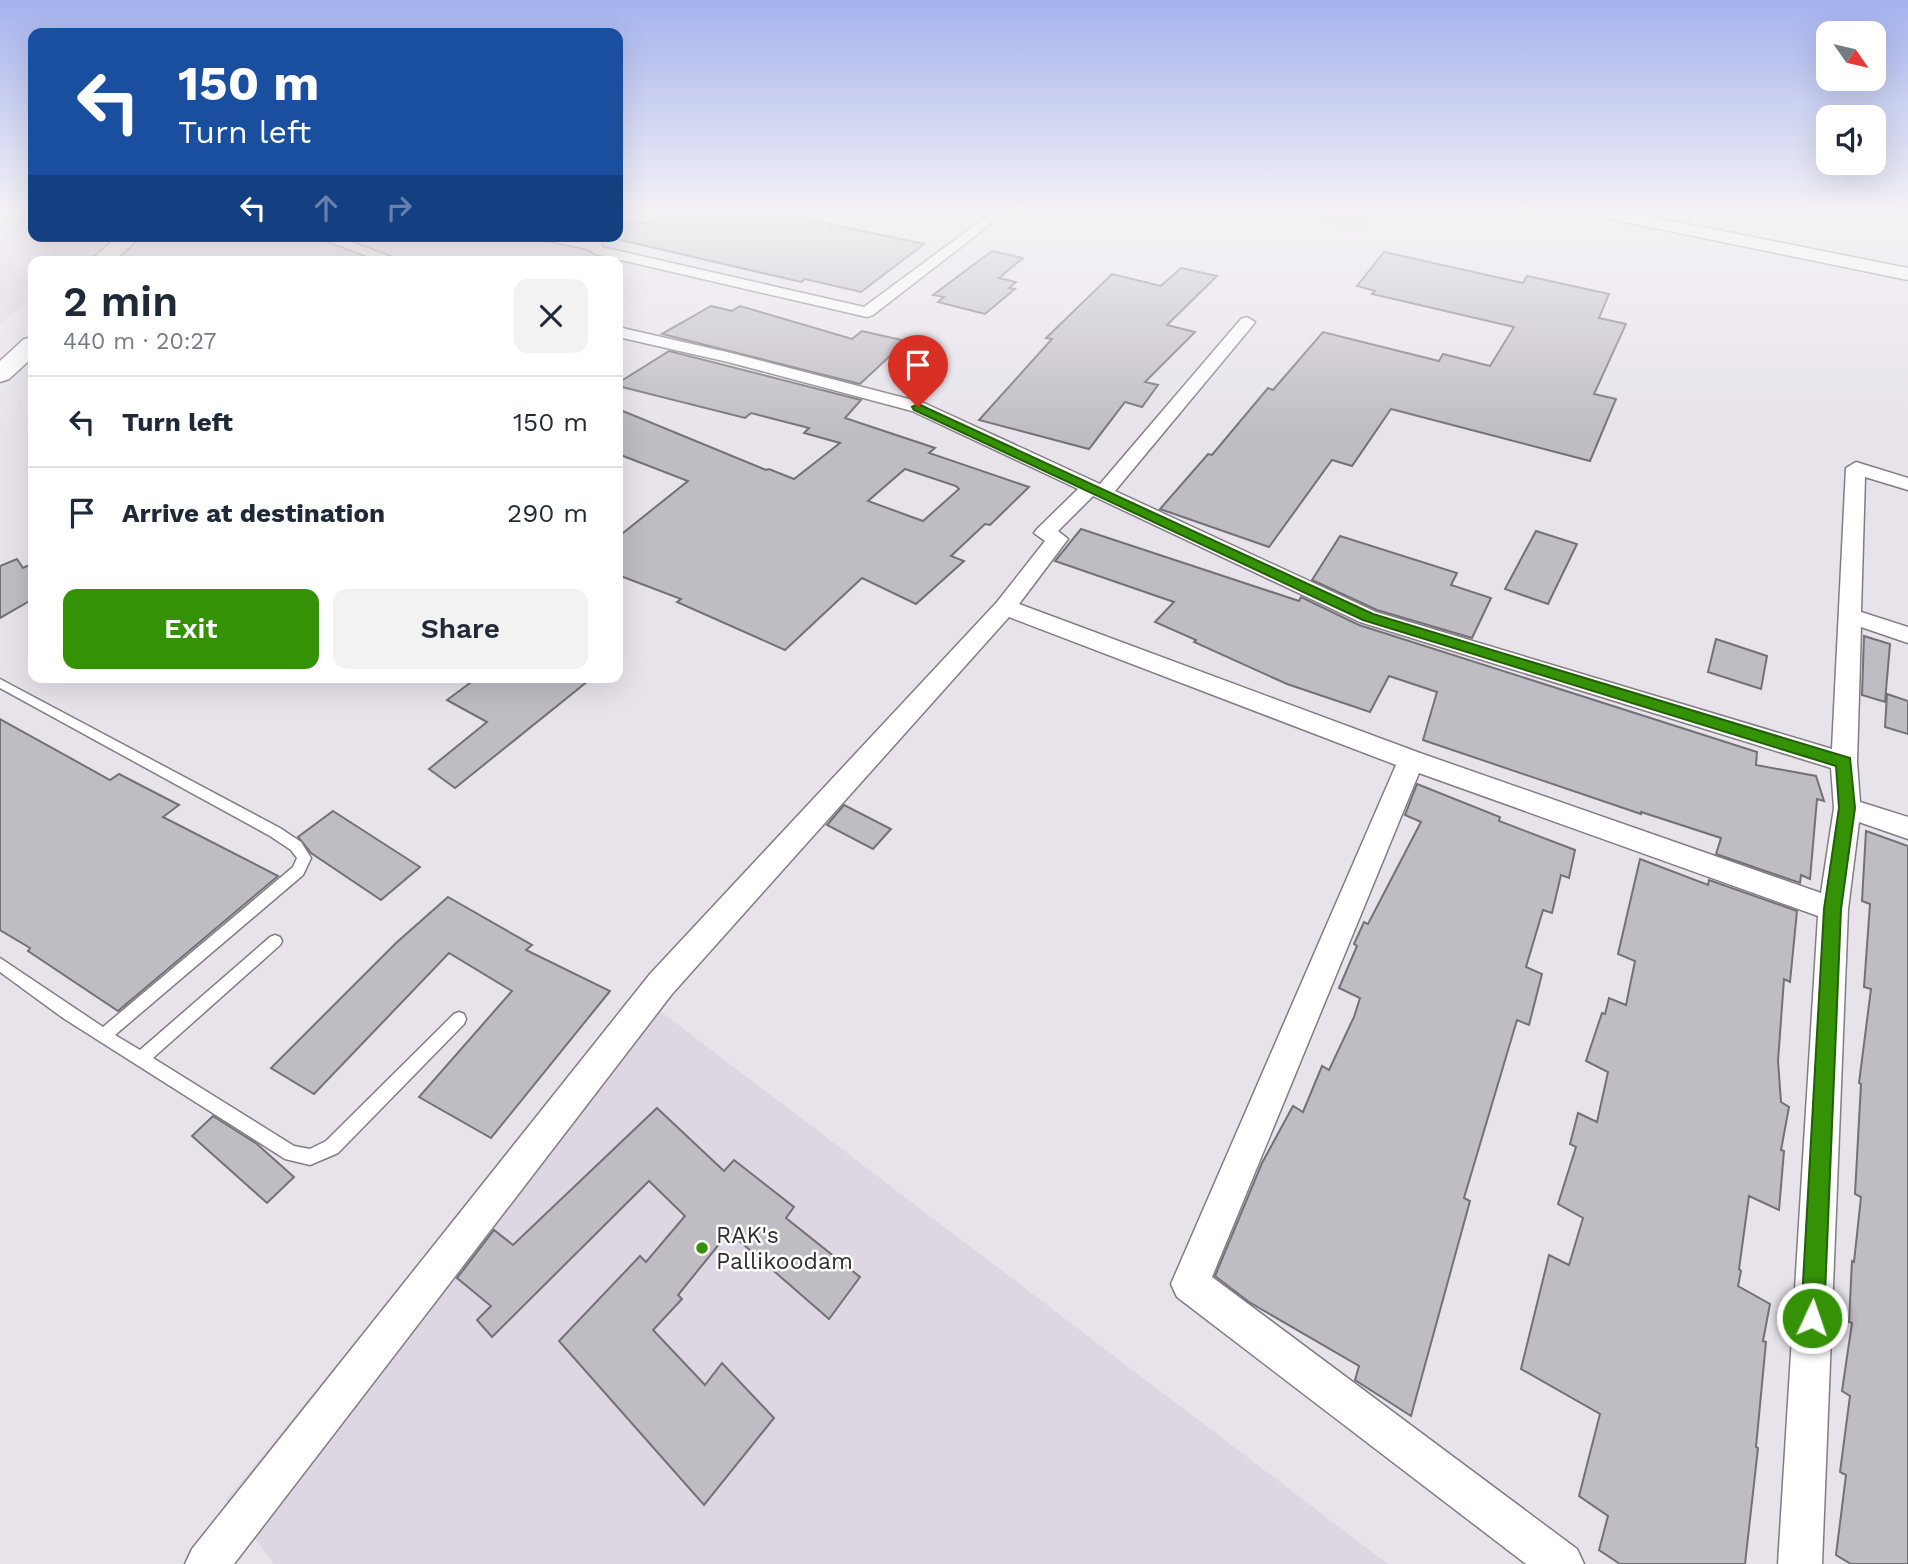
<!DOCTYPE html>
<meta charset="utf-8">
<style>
:root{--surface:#fff;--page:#f2f2f3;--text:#1f2937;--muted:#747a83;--line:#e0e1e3;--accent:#359207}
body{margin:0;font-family:"Work Sans",sans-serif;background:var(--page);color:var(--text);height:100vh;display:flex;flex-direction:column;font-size:26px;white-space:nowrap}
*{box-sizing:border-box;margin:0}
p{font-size:23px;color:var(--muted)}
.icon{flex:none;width:38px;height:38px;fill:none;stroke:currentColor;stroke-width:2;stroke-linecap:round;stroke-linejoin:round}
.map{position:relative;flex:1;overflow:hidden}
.sheet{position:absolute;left:28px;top:256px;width:595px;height:427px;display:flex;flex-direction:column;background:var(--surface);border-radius:14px;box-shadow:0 7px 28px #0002}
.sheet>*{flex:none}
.top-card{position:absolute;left:28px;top:28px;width:595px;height:214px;border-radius:14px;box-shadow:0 7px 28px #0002;background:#1a4fa0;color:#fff;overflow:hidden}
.needle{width:46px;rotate:124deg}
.buttons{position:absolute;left:1816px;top:21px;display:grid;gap:14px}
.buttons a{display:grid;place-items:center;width:70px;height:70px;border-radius:14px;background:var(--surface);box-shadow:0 7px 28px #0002;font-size:35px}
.pin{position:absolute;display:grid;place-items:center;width:60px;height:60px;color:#fff;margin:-72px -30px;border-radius:50% 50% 50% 0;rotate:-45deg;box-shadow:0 0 7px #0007}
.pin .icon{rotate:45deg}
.me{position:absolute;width:77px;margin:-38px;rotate:3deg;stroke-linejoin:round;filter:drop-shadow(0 0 5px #0008)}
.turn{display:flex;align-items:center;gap:24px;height:147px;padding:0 35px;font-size:32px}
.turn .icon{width:91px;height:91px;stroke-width:2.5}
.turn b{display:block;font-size:49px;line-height:60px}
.lanes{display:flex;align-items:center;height:66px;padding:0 35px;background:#0003;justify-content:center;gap:35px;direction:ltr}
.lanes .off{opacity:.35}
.round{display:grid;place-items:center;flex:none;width:74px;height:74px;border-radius:14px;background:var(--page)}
.headline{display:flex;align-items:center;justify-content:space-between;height:119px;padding:0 35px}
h1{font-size:42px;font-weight:600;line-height:52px}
.button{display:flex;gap:14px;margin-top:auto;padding:14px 35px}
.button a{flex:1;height:80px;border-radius:14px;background:var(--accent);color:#fff;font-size:28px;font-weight:600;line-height:80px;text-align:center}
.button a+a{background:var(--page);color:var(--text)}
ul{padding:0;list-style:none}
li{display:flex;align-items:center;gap:21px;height:91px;padding:0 35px;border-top:2px solid var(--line)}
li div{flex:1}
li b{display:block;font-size:26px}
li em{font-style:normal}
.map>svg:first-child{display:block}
.built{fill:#ded6e3}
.green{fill:#aee1a0}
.building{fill:#c0bcc3;stroke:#747077;stroke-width:2;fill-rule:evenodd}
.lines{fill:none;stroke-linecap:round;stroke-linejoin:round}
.service-casing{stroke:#817d83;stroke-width:3}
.minor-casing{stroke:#817d83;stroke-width:3}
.tertiary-casing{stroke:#817d83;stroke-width:3}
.primary-casing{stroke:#817d83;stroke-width:3}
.service{fill:#fff;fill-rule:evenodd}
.minor{fill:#fff;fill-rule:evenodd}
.tertiary{fill:#fff;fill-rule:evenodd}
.primary{fill:#fff;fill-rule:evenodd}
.route{fill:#359207;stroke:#225f05;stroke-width:2}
.poi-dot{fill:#359207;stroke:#fff;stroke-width:2.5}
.labels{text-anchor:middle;stroke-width:5;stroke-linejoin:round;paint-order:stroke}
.near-poi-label{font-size:23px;fill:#302e31;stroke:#fff;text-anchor:start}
</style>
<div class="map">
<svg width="1908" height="1564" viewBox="0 0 1908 1564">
<rect width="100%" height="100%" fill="#e8e3eb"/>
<g class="built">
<path d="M0,214H33V236H107L77,261H33V296L0,324Z"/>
<path d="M639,995L1388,1564H274L226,1500Z"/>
</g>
<path class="green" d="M1283,214H1371L1360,231Z"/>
<g class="building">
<path d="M666,214H782L924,244L861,292L805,279L801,282L604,236H618V228L633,220L650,224Z"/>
<path d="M992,251L1023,258L999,278L1016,282L1009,288L1015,289L985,314L938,302L944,297L933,295Z"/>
<path d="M1384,252L1523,283L1527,276L1609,294L1599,318L1626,324L1594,394L1616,399L1590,461L1391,409L1352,466L1332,460L1269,547L1160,509L1208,454L1212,455L1268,388L1273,390L1323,332L1439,361L1443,354L1490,366L1514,327L1372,294L1375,291L1357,286Z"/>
<path d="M1181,268L1217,276L1167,325L1195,332L1145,382L1158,385L1142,407L1125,402L1089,449L979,420L1052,339L1046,338L1112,274L1161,286Z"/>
<path d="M711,306L732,311L740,306L852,339L862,331L906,341L860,384L662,334Z"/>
<path d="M669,351L861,400L845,418L935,448L929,453L1029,487L990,525L985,524L951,556L964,561L916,604L862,578L785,650L677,602L681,599L618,575V537L688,481L618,454V409L766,470L769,469L794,479L840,443L804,433L809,428L751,413L745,418L618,386V383ZM905,469L956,486L959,489L923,521L868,501Z"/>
<path d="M1081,529L1299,601L1301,597L1359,625L1757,752L1756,765L1816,776L1824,801L1817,799L1810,879L1801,875L1800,883L1716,854L1721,838L1641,812V814L1423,740L1437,692L1389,676L1370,712L1287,684L1194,642L1196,640L1155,622L1174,602L1055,561Z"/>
<path d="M1536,531L1577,544L1548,604L1505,589Z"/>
<path d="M1340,536L1457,573L1451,585L1491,598L1472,638L1377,610L1312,580Z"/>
<path d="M17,559L23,568L33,563V599L0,618V566Z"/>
<path d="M1864,636L1890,644L1885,702L1862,695Z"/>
<path d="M1716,639L1767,656L1761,689L1708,672Z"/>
<path d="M478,677H593L455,788L429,769L487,722L447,700Z"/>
<path d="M1887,694L1908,701V734L1885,727Z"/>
<path d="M0,719L110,780L119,774L179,805L163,817L278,876L118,1011L28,951L30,948L0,930Z"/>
<path d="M1417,784L1500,817L1499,821L1575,850L1569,878L1561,875L1552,913L1543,910L1526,967L1542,974L1529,1025L1517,1020L1464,1198L1470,1201L1411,1416L1355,1380L1359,1366L1249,1302L1215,1276L1262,1163L1293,1106L1303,1112L1322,1066L1329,1070L1354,1017L1360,998L1339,988L1357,946L1354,944L1364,922L1368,924L1421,822L1405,815Z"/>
<path d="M844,805L891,829L873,849L827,825Z"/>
<path d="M333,811L420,867L381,900L311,853L298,837Z"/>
<path d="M1866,831L1908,846V1564H1851L1836,1555L1846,1475L1840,1472L1850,1396L1842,1391L1852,1323L1849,1322L1852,1261L1854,1262L1861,1197L1855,1194L1861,1084L1859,1083L1871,989L1864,987L1870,904L1862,901Z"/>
<path d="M1640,859L1708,885L1709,880L1797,911L1790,982L1784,979L1778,1061L1781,1102L1789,1107L1781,1150L1784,1151L1779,1210L1749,1196L1739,1269L1741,1271L1738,1286L1770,1304L1763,1341L1766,1342L1756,1447L1758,1448L1745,1564H1620L1599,1550L1608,1516L1579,1496L1600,1414L1521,1369L1549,1255L1569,1265L1583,1218L1558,1204L1576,1147L1570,1144L1578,1113L1597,1122L1608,1072L1586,1061L1602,1013L1605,1014L1609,998L1626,1005L1635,961L1618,954Z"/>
<path d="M448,897L532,945L526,950L610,991L491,1138L419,1097L512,991L449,953L314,1094L271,1068L396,943Z"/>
<path d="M657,1108L724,1171L734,1160L794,1207L786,1218L860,1277L829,1319L729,1232L678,1295L682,1299L653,1330L705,1385L722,1363L774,1418L704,1505L559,1341L640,1256L646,1262L685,1216L649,1181L492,1337L477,1320L491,1306L457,1278L494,1230L513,1245Z"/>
<path d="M213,1116L257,1144L294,1177L267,1203L192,1136Z"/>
</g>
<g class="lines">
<g class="service-casing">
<path id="service" d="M0,679L280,828L301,842L311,858L303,875L115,1035L140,1050L270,937L275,935L280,937L282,941L280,945L153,1058L294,1146L310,1149L326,1141L454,1014L459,1012L464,1014L466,1019L464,1024L338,1153L310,1165L285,1159L63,1018L0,972V958L103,1027L293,867L297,858L291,850L270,836L0,688Z"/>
</g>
<g class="minor-casing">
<g id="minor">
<path d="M618,214H632L618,224Z"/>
<path d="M983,219L990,223L988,226L873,315L867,317L595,254L588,249L539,239L537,236H567L587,240V236H601L602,247L864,307Z"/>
<path d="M314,236H336L402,261H380Z"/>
<path d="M1247,317L1255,322L1253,325L1115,491L1376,612L1832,749L1846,468L1856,462L1908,478V490L1865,477L1861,612L1908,627V643L1861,627L1857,762L1860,802L1908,817V839L1859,822L1848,909L1822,1564H1778L1818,916L1419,773L1212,1277L1577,1549L1584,1564H1526L1177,1297L1171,1284L1396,765L1009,617L672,994L234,1564H185L192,1549L650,974L997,602L1045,541L1034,533L1037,529L1078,489L912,411L728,362L618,337V327L731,353L924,403L1100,484L1241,319ZM1093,496L1360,622L1831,768L1834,808L1821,893L1420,753L1019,604L1068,539L1058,531Z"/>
</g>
</g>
<g class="tertiary-casing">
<path id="tertiary" d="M1601,214H1637L1908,268V280L1610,219Z"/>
</g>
<g class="primary-casing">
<g id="primary">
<path d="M118,236H141L114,261H90Z"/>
<path d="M33,337V357L9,379L0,382V361L24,339Z"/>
</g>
</g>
<use href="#service" class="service"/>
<use href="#minor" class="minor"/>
<use href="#tertiary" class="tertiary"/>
<use href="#primary" class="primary"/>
</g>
<linearGradient id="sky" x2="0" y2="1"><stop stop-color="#a4b2ee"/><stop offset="0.49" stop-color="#f5f2f6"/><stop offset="1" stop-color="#f5f2f6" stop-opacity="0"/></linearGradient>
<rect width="1908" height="433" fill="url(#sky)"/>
<path class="route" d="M918,404L1373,614L1850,758L1855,808L1841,909L1824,1318L1820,1326L1812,1330L1804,1326L1801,1318L1824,909L1839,808L1836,766L1363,620L914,410L912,407Z"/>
<circle class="poi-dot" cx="702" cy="1248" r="7"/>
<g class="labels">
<g class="near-poi-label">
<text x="716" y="1243">RAK's<tspan x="716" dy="26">Pallikoodam</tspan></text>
</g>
</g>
</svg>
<div class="buttons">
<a><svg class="needle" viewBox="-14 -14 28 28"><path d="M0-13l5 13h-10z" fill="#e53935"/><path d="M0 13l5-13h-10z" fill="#747a83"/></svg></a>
<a><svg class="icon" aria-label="sound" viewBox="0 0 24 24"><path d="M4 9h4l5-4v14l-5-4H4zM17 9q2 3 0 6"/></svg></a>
</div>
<div class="pin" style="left:918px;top:407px;background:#d93025"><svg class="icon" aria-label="arrive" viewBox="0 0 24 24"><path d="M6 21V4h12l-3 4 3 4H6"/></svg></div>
<svg class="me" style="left:1812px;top:1318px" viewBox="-20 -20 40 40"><circle r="17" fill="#359207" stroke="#fff" stroke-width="3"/><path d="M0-11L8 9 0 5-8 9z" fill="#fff"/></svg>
<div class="top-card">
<div class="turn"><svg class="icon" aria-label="left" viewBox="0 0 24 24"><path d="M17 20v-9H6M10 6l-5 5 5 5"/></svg><div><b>150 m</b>Turn left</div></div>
<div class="lanes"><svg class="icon" aria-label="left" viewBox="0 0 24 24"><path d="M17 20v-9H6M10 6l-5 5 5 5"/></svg><svg class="icon off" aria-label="ahead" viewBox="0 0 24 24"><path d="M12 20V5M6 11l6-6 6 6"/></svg><svg class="icon off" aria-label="right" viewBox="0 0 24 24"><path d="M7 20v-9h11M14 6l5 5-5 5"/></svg></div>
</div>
<section class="sheet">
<div class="headline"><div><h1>2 min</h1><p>440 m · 20:27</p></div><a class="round"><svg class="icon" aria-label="close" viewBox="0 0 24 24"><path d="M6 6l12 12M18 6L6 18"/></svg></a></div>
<ul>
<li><svg class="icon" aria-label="left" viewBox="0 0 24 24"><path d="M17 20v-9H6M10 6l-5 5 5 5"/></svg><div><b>Turn left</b></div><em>150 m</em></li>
<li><svg class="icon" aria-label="arrive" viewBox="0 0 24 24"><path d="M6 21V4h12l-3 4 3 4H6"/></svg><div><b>Arrive at destination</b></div><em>290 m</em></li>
</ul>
<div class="button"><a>Exit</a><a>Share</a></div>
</section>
</div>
